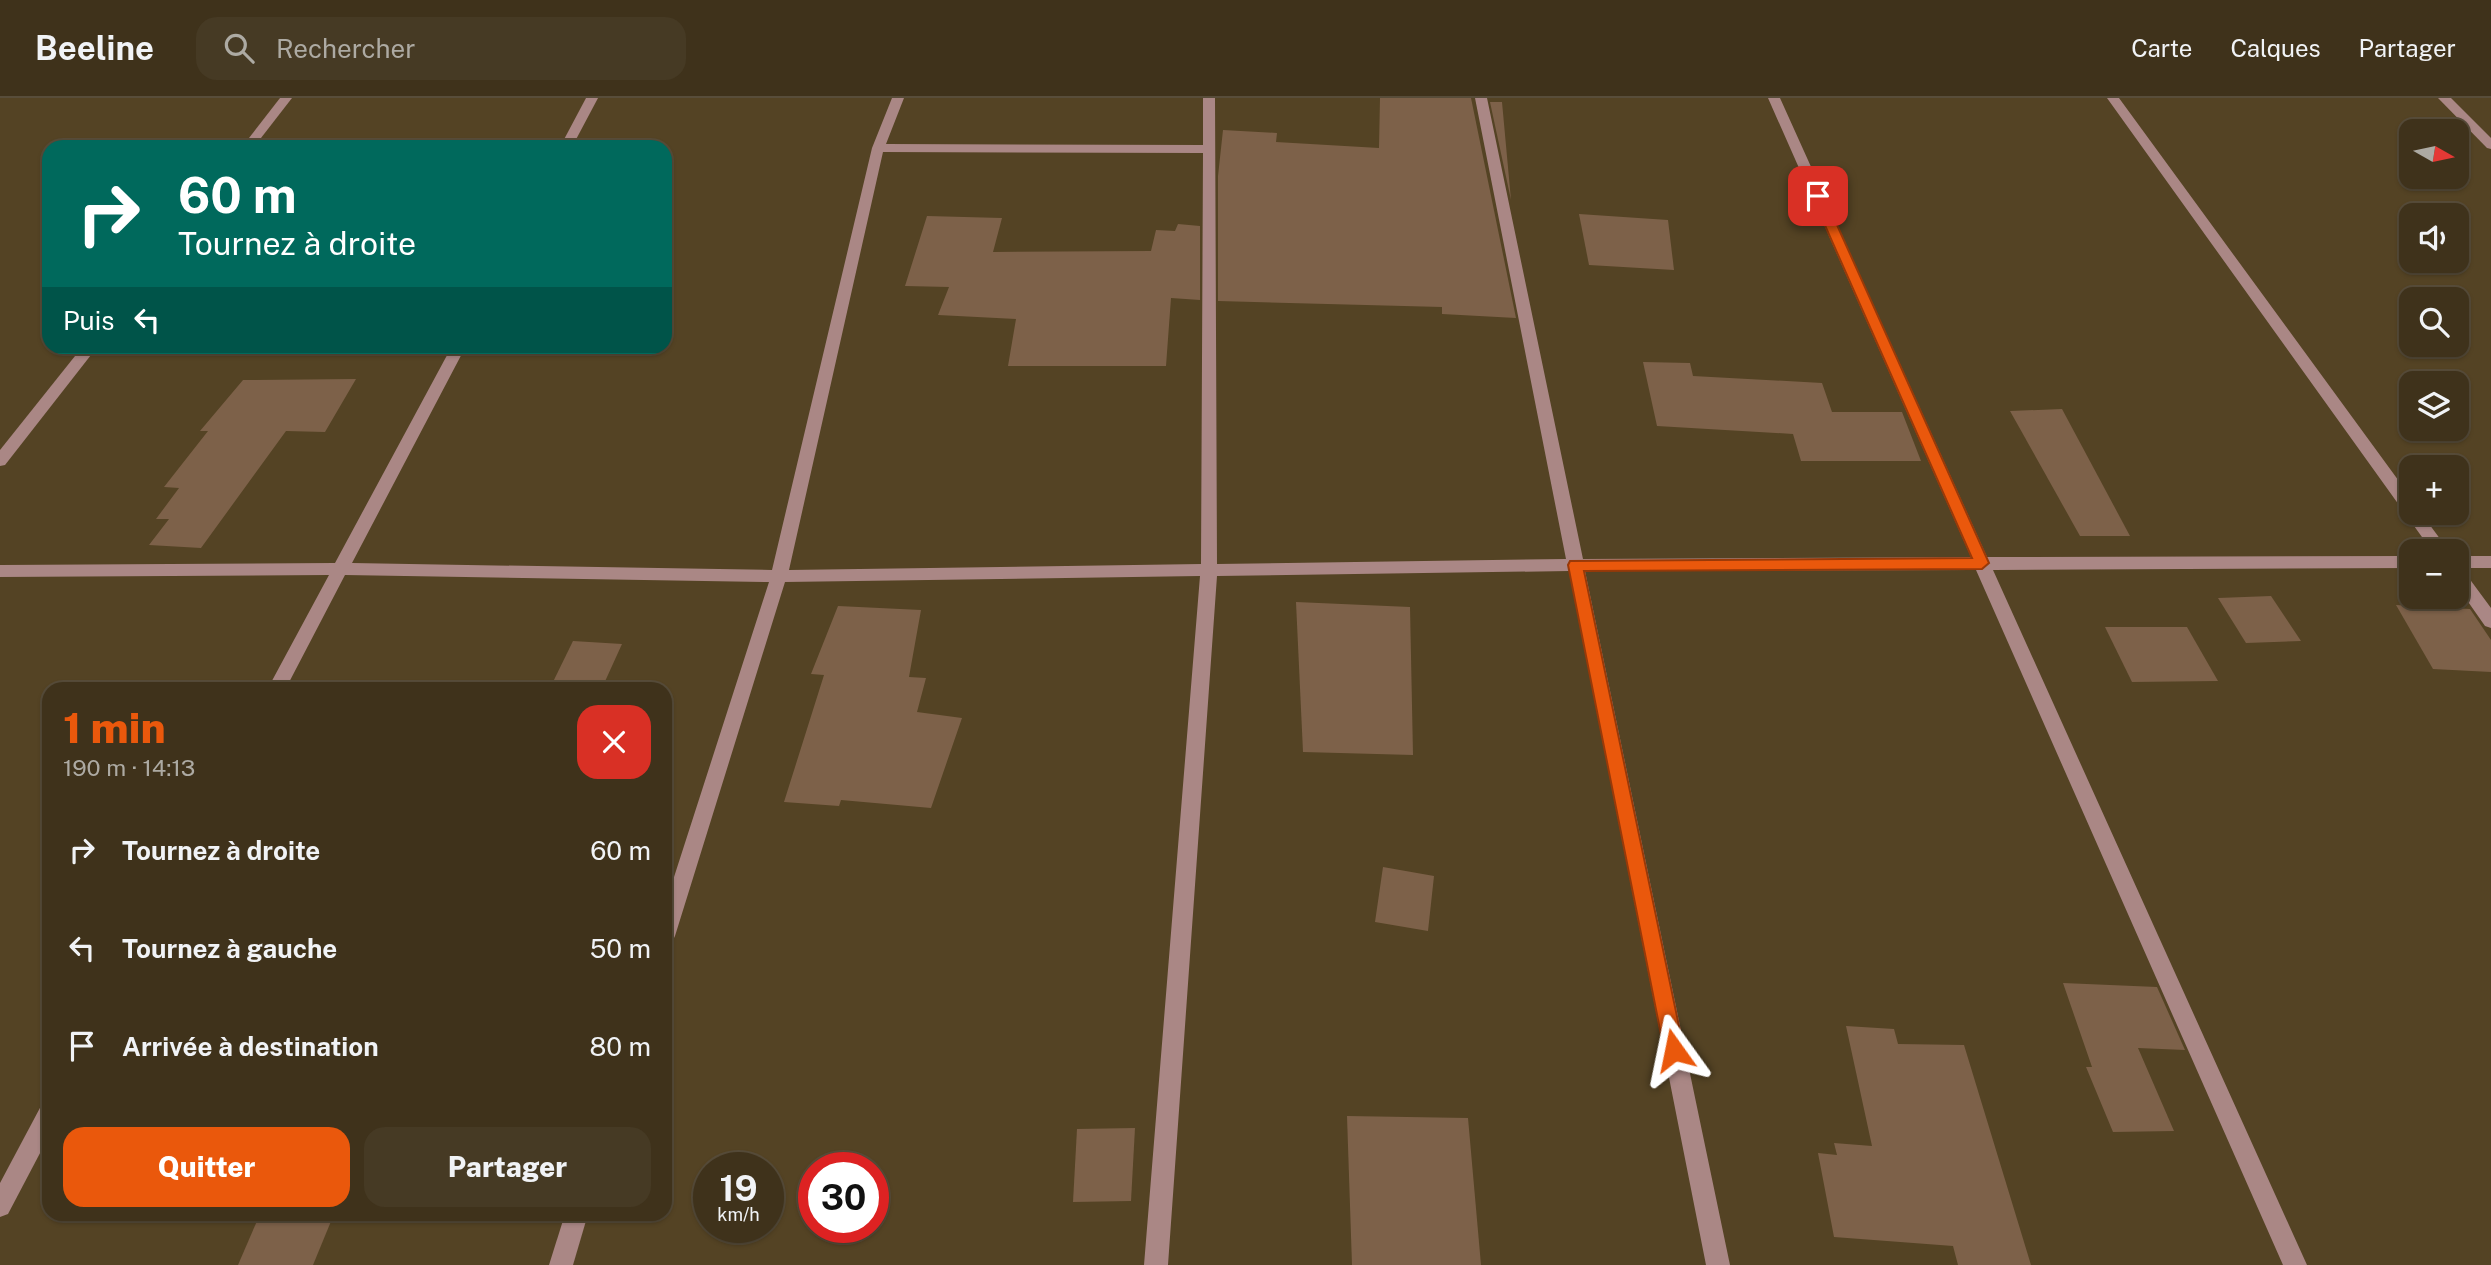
<!DOCTYPE html>
<html lang="fr">
<meta charset="utf-8">
<style>
:root{--surface:#3f321b;--page:#463a24;--text:#f1f3f6;--muted:#adaaa3;--line:#584d3a;--accent:#ea580c}
body{margin:0;font-family:"Public Sans",sans-serif;background:var(--page);color:var(--text);height:100vh;display:flex;flex-direction:column;font-size:26px;white-space:nowrap}
*{box-sizing:border-box;margin:0}
p{font-size:23px;color:var(--muted)}
.icon{flex:none;width:38px;height:38px;fill:none;stroke:currentColor;stroke-width:2;stroke-linecap:round;stroke-linejoin:round}
.map{position:relative;flex:1;overflow:hidden}
.side{position:absolute;left:42px;top:584px;width:630px;height:539px;display:flex;flex-direction:column;background:var(--surface);border-radius:21px;box-shadow:0 2px 5px #0004,0 0 0 2px var(--line)}
.side>*{flex:none}
.guide{position:absolute;left:42px;top:42px;width:630px;height:214px;border-radius:21px;box-shadow:0 2px 5px #0004,0 0 0 2px var(--line);background:#00695c;color:#fff;overflow:hidden}
.needle{width:46px;rotate:99deg}
.tools{position:absolute;left:2399px;top:21px;display:grid;gap:14px}
.tools a{display:grid;place-items:center;width:70px;height:70px;border-radius:14px;background:var(--surface);box-shadow:0 2px 5px #0004,0 0 0 2px var(--line);font-size:35px}
.speed{position:absolute;left:693px;top:1054px;display:flex;gap:14px;font-size:35px;font-weight:700;text-align:center}
.speed>*{display:grid;place-content:center;width:91px;height:91px;border-radius:50%;background:var(--surface);box-shadow:0 2px 5px #0004,0 0 0 2px var(--line);line-height:1}
.speed small{font-size:18px;font-weight:400}
.speed .limit{border:10px solid #d22;background:#fff;color:#111}
.pin{position:absolute;display:grid;place-items:center;width:60px;height:60px;color:#fff;margin:-30px;border-radius:14px;box-shadow:0 4px 10px #0006}
.me{position:absolute;width:77px;margin:-38px;rotate:348deg;stroke-linejoin:round;filter:drop-shadow(0 0 5px #0008)}
.turn{display:flex;align-items:center;gap:24px;height:147px;padding:0 21px;font-size:32px}
.turn .icon{width:91px;height:91px;stroke-width:2.5}
.turn b{display:block;font-size:49px;line-height:60px}
.then{display:flex;align-items:center;height:66px;padding:0 21px;background:#0003;gap:14px;font-size:26px}
.round{display:grid;place-items:center;flex:none;width:74px;height:74px;border-radius:21px;background:var(--page)}
.headline{display:flex;align-items:center;justify-content:space-between;height:119px;padding:0 21px}
h1{font-size:42px;font-weight:800;line-height:52px;color:var(--accent)}
.action{display:flex;gap:14px;margin-top:auto;padding:14px 21px}
.action a{flex:1;height:80px;border-radius:21px;background:var(--accent);color:#fff;font-size:28px;font-weight:800;line-height:80px;text-align:center}
.action a+a{background:var(--page);color:var(--text)}
ul{padding:0;list-style:none}
li{display:flex;align-items:center;gap:21px;height:98px;padding:0 21px}
li div{flex:1}
li b{display:block;font-size:26px}
li em{font-style:normal}
header{display:flex;align-items:center;gap:42px;box-sizing:border-box;height:98px;padding:0 35px;background:var(--surface);border-bottom:2px solid var(--line)}
header strong{font-size:33px}
nav{display:flex;gap:38px;margin-inline-start:auto;font-size:24px}
.search{width:490px;height:63px;background:var(--page);display:flex;align-items:center;gap:18px;box-sizing:border-box;padding:0 24px;border-radius:21px;color:var(--muted);font-size:26px}
.map>svg:first-child{display:block}
.building{fill:#7d6149}
.lines{fill:none;stroke-linecap:round;stroke-linejoin:round}
.minor{fill:#aa8785;fill-rule:evenodd}
.route{fill:#ea580c;stroke:#983908;stroke-width:2}
</style>
<header>
<strong>Beeline</strong>
<div class="search"><svg class="icon" aria-label="search" viewBox="0 0 24 24"><circle cx="10" cy="10" r="6"/><path d="M15 15l6 6"/></svg>Rechercher</div>
<nav><a>Carte</a><a>Calques</a><a>Partager</a></nav>
</header>
<div class="map">
<svg width="2491" height="1167" viewBox="0 0 2491 1167">
<rect width="100%" height="100%" fill="#544324"/>
<g class="building">
<path d="M1380,0H1471L1516,220L1442,216V209L1218,203V78L1223,32L1277,35L1276,44L1379,50Z"/>
<path d="M1490,4H1502L1511,102Z"/>
<path d="M1579,116L1668,122L1674,172L1589,167Z"/>
<path d="M927,118L1002,120L993,154L1151,153L1156,132L1175,133L1178,126L1200,128V202L1171,200L1166,268H1008L1016,221L938,217L949,189L905,188Z"/>
<path d="M1643,264L1690,265L1693,278L1822,285L1832,314H1902L1921,363H1801L1793,336L1657,328Z"/>
<path d="M356,281L325,334L286,333L201,450L149,447L169,421H156L179,390L164,389L208,333H200L243,282Z"/>
<path d="M2062,311L2130,438H2080L2010,313Z"/>
<path d="M2271,498L2301,543L2246,545L2218,500Z"/>
<path d="M1296,504L1410,509L1413,657L1303,654Z"/>
<path d="M2396,507L2470,511L2491,542V574L2433,571Z"/>
<path d="M838,508L921,512L909,579L926,580L917,614L962,620L931,710L841,702L839,708L784,704L824,577L811,576Z"/>
<path d="M2105,529H2187L2218,583L2132,584Z"/>
<path d="M573,543L622,546L602,590L551,588Z"/>
<path d="M1383,769L1434,778L1428,833L1375,824Z"/>
<path d="M2063,885L2157,889L2185,952L2138,950L2174,1033L2113,1034L2086,969H2092Z"/>
<path d="M1846,928L1894,931L1898,946L1964,947L2031,1167H1958L1953,1148L1834,1139L1818,1055L1837,1057L1834,1045L1872,1048Z"/>
<path d="M1347,1018L1468,1020L1481,1167H1352Z"/>
<path d="M1135,1030L1131,1103L1073,1104L1077,1031Z"/>
<path d="M260,1116H334L313,1167H238Z"/>
</g>
<g class="lines">
<g class="minor">
<path d="M280,0H292L254,49H242Z"/>
<path d="M586,0H598L572,49H560Z"/>
<path d="M892,0H904L886,46L1203,47V0H1215L1217,466L1566,461L1475,0H1487L1583,461L1971,459L1768,0H1780L1987,459L2412,458V470L1993,472L2307,1167H2283L1976,472L1585,473L1730,1167H1706L1569,473L1217,478L1168,1167H1144L1200,478L785,484L675,838L672,844L665,847V807L769,484L345,477L285,592H267L329,477L0,479V467L335,465L452,248H466L352,465L772,472L872,50ZM883,54L1203,55L1201,466L789,472Z"/>
<path d="M2107,0H2119L2412,401V415H2421L2449,453H2432Z"/>
<path d="M2438,0H2451L2491,40V51L2487,50Z"/>
<path d="M83,248H98L5,367L0,368V352Z"/>
<path d="M2457,458H2491V470H2458L2463,472L2491,510V530L2485,528L2457,488Z"/>
<path d="M49,1005V1038L8,1116L0,1119V1085L41,1008Z"/>
<path d="M565,1116H588L573,1167H549Z"/>
</g>
</g>
<path class="route" d="M1814,96L1824,98L1989,465L1982,471L1584,473L1684,952L1681,958L1674,961L1667,958L1664,952L1568,467L1570,463L1972,460L1812,98Z"/>
</svg>
<div class="tools">
<a><svg class="needle" viewBox="-14 -14 28 28"><path d="M0-13l5 13h-10z" fill="#e53935"/><path d="M0 13l5-13h-10z" fill="#adaaa3"/></svg></a>
<a><svg class="icon" aria-label="sound" viewBox="0 0 24 24"><path d="M4 9h4l5-4v14l-5-4H4zM17 9q2 3 0 6"/></svg></a>
<a><svg class="icon" aria-label="search" viewBox="0 0 24 24"><circle cx="10" cy="10" r="6"/><path d="M15 15l6 6"/></svg></a>
<a><svg class="icon" aria-label="layers" viewBox="0 0 24 24"><path d="M12 4l9 5-9 5-9-5zM3 14l9 5 9-5"/></svg></a>
<a>+</a>
<a>−</a>
</div>
<div class="speed"><div>19<small>km/h</small></div><div class="limit">30</div></div>
<div class="pin" style="left:1818px;top:98px;background:#d93025"><svg class="icon" aria-label="arrive" viewBox="0 0 24 24"><path d="M6 21V4h12l-3 4 3 4H6"/></svg></div>
<svg class="me" style="left:1674px;top:952px" viewBox="-20 -20 40 40"><path d="M0-17L14 15 0 8-14 15z" fill="#ea580c" stroke="#fff" stroke-width="4"/></svg>
<div class="guide">
<div class="turn"><svg class="icon" aria-label="right" viewBox="0 0 24 24"><path d="M7 20v-9h11M14 6l5 5-5 5"/></svg><div><b>60 m</b>Tournez à droite</div></div>
<div class="then">Puis<svg class="icon" aria-label="left" viewBox="0 0 24 24"><path d="M17 20v-9H6M10 6l-5 5 5 5"/></svg></div>
</div>
<section class="side">
<div class="headline"><div><h1>1 min</h1><p>190 m · 14:13</p></div><a class="round" style="background:#d93025;color:#fff"><svg class="icon" aria-label="close" viewBox="0 0 24 24"><path d="M6 6l12 12M18 6L6 18"/></svg></a></div>
<ul>
<li><svg class="icon" aria-label="right" viewBox="0 0 24 24"><path d="M7 20v-9h11M14 6l5 5-5 5"/></svg><div><b>Tournez à droite</b></div><em>60 m</em></li>
<li><svg class="icon" aria-label="left" viewBox="0 0 24 24"><path d="M17 20v-9H6M10 6l-5 5 5 5"/></svg><div><b>Tournez à gauche</b></div><em>50 m</em></li>
<li><svg class="icon" aria-label="arrive" viewBox="0 0 24 24"><path d="M6 21V4h12l-3 4 3 4H6"/></svg><div><b>Arrivée à destination</b></div><em>80 m</em></li>
</ul>
<div class="action"><a>Quitter</a><a>Partager</a></div>
</section>
</div>
